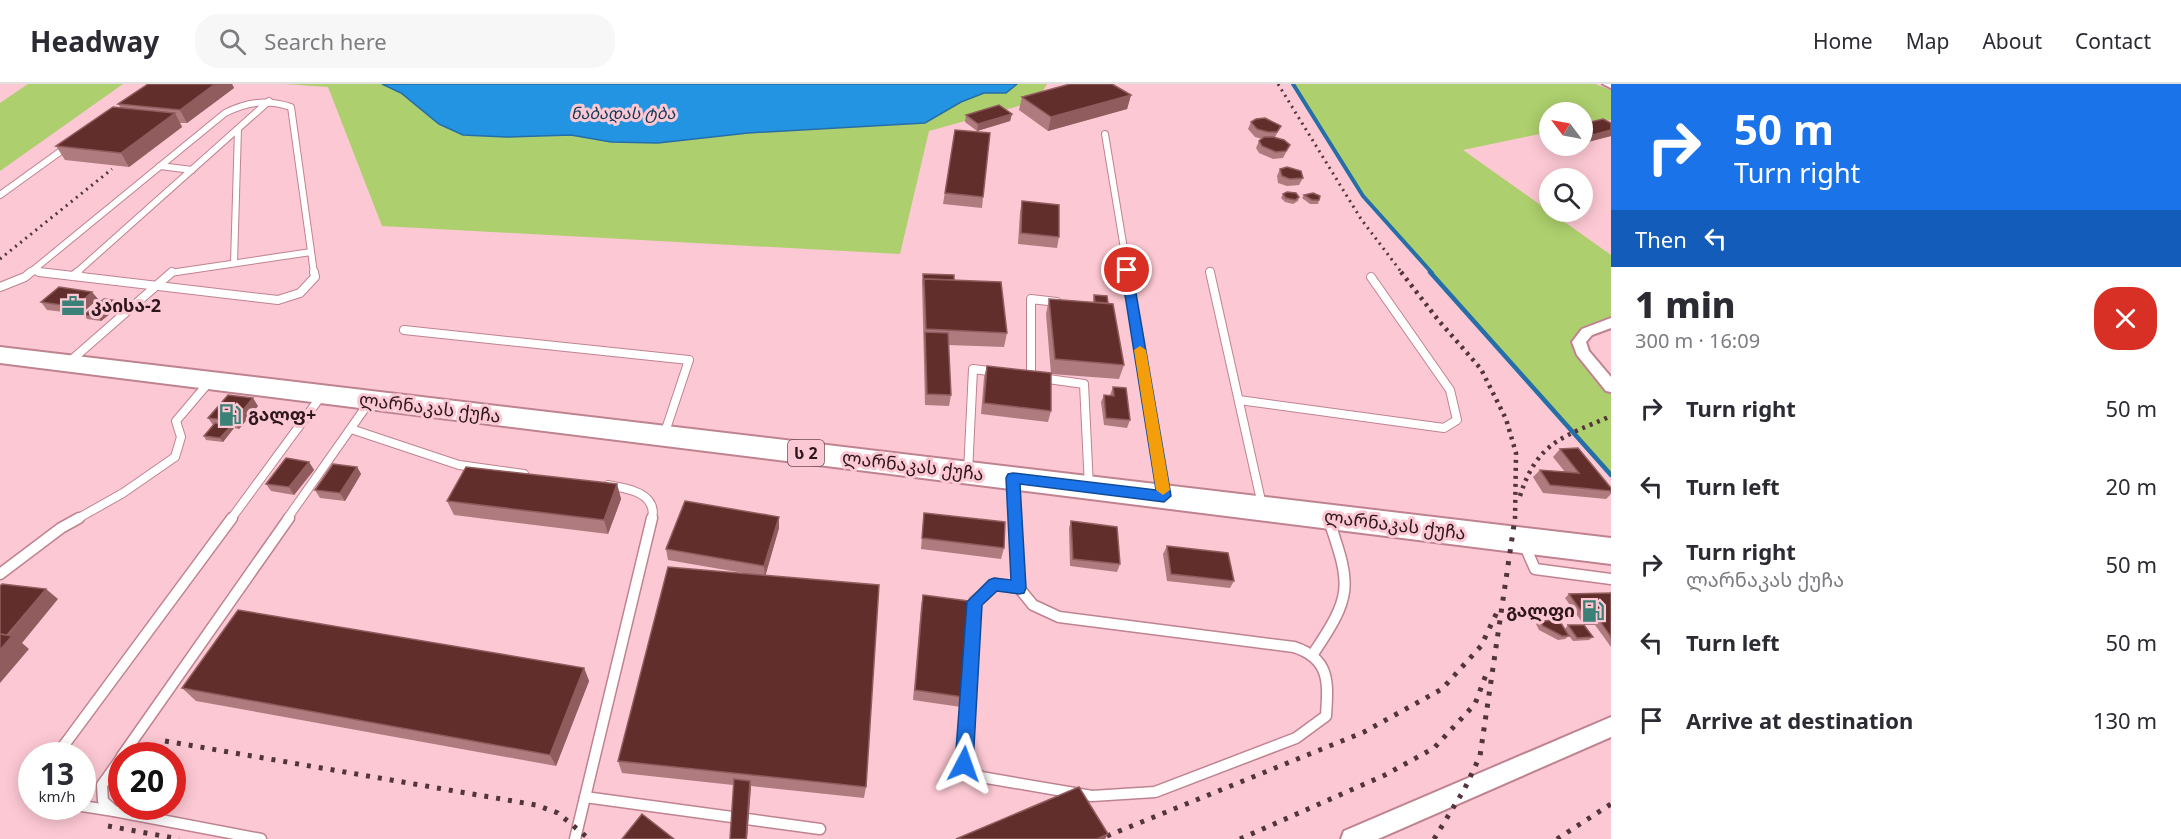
<!DOCTYPE html>
<meta charset="utf-8">
<style>
:root{--surface:#fff;--page:#f7f7f7;--text:#2b2b33;--muted:#7c7c81;--line:#e1e1e2}
body{margin:0;font-family:"Noto Sans","Noto Sans Georgian",sans-serif;background:var(--page);color:var(--text);height:100vh;display:flex;flex-direction:column;font-size:22px;white-space:nowrap}
*{box-sizing:border-box;margin:0}
p{font-size:20px;color:var(--muted)}
.icon{flex:none;width:33px;height:33px;fill:none;stroke:currentColor;stroke-width:2;stroke-linecap:round;stroke-linejoin:round}
.map{position:relative;flex:1;overflow:hidden}
.sheet{display:flex;flex-direction:column;background:var(--surface);width:570px}
.sheet>*{flex:none}
.top-card{background:#1a73e8;color:#fff;overflow:hidden}
.needle{width:39px;rotate:302deg}
.fabs{position:absolute;left:1539px;top:18px;display:grid;gap:12px}
.fabs a{display:grid;place-items:center;width:54px;height:54px;border-radius:50%;background:var(--surface);box-shadow:0 3px 15px #0003;font-size:30px}
.speed{position:absolute;left:18px;top:658px;display:flex;gap:12px;font-size:30px;font-weight:700;text-align:center}
.speed>*{display:grid;place-content:center;width:78px;height:78px;border-radius:50%;background:var(--surface);box-shadow:0 3px 15px #0003;line-height:1}
.speed small{font-size:15px;font-weight:400}
.speed .limit{border:9px solid #d22;background:#fff;color:#111}
.pin{position:absolute;display:grid;place-items:center;width:51px;height:51px;color:#fff;margin:-26px;border:3px solid #fff;border-radius:50%;box-shadow:0 2px 6px #0007}
.me{position:absolute;width:66px;margin:-33px;rotate:4deg;stroke-linejoin:round;filter:drop-shadow(0 0 4px #0008)}
.turn{display:flex;align-items:center;gap:21px;height:126px;padding:0 24px;font-size:27px}
.turn .icon{width:78px;height:78px;stroke-width:2.5}
.turn b{display:block;font-size:42px;line-height:51px}
.then{display:flex;align-items:center;height:57px;padding:0 24px;background:#0003;gap:12px;font-size:22px}
.round{display:grid;place-items:center;flex:none;width:63px;height:63px;border-radius:24px;background:var(--page)}
.summary{display:flex;align-items:center;justify-content:space-between;height:102px;padding:0 24px}
h1{font-size:36px;font-weight:800;line-height:45px}
ul{padding:0;list-style:none}
li{display:flex;align-items:center;gap:18px;height:78px;padding:0 24px}
li div{flex:1}
li b{display:block;font-size:22px}
li em{font-style:normal}
header{display:flex;align-items:center;gap:36px;box-sizing:border-box;height:84px;padding:0 30px;background:var(--surface);border-bottom:2px solid var(--line)}
header strong{font-size:28px}
nav{display:flex;gap:33px;margin-inline-start:auto;font-size:21px}
.search{width:420px;height:54px;background:var(--page);display:flex;align-items:center;gap:15px;box-sizing:border-box;padding:0 21px;border-radius:24px;color:var(--muted);font-size:22px}
main{display:flex;flex:1;min-height:0}
.map>svg:first-child{display:block}
.green{fill:#adcf6d}
.water{fill:#2394e2;stroke:#266ea7;stroke-width:1.5}
.lines{fill:none;stroke-linecap:round;stroke-linejoin:round}
.stream-far1{stroke:#266ea7;stroke-width:4}
.stream{stroke:#266ea7;stroke-width:4.5}
.service-far2-casing{stroke:#bf8390;stroke-width:8}
.service-far1-casing{stroke:#bf8390;stroke-width:10}
.service-casing{stroke:#bf8390;stroke-width:13}
.minor-casing{stroke:#bf8390;stroke-width:4}
.trunk-casing{stroke:#bf8390;stroke-width:4}
.service-far2{stroke:#fff;stroke-width:6}
.service-far1{stroke:#fff;stroke-width:8}
.service{stroke:#fff;stroke-width:10}
.minor{fill:#fff;fill-rule:evenodd}
.trunk{fill:#fff;fill-rule:evenodd}
.rail-far2{stroke:#51353b;stroke-width:3;stroke-dasharray:2 4.5;stroke-linecap:butt}
.rail-far1{stroke:#51353b;stroke-width:4.5;stroke-dasharray:3 5;stroke-linecap:butt}
.rail{stroke:#51353b;stroke-width:5;stroke-dasharray:4 8;stroke-linecap:butt}
.wall{fill:#af7b7f}
.shaded-wall{fill:#905c5d}
.building{fill:#622e2b;stroke:#905c5d;stroke-width:1.5}
.route{fill:#1a73e8;stroke:#114b97;stroke-width:1.5}
.slow{fill:#f59e0b}
.labels{text-anchor:middle;stroke-width:6;stroke-linejoin:round;paint-order:stroke}
.far-water-label{font-size:16px;font-style:italic;fill:#0d3857;stroke:#fcc8d3}
.shield{fill:#fcc8d3;stroke:#6c4c53;stroke-width:1.5}
.shield-label{font-size:16px;font-weight:bold;fill:#2e171c}
.poi-label{font-size:18px;font-weight:bold;fill:#2e171c;stroke:#fcc8d3;text-anchor:start}
.street-label{font-size:18px;fill:#2e171c;stroke:#fcc8d3}
</style>
<header>
<strong>Headway</strong>
<div class="search"><svg class="icon" aria-label="search" viewBox="0 0 24 24"><circle cx="10" cy="10" r="6"/><path d="M15 15l6 6"/></svg>Search here</div>
<nav><a>Home</a><a>Map</a><a>About</a><a>Contact</a></nav>
</header>
<main>
<div class="map">
<svg width="1611" height="755" viewBox="0 0 1611 755">
<rect width="100%" height="100%" fill="#fcc8d3"/>
<g class="green">
<path d="M28,0H123L0,87V19Z"/>
<path d="M285,0H382L401,9L439,40L463,51L506,53L571,51L611,58L658,59L748,49L925,39L961,18L984,9H1006L1017,0H1047L1037,17L929,47L900,170L382,142L328,3Z"/>
<path d="M1293,0H1595L1611,6V36L1583,41L1582,28H1550L1549,48L1463,66L1611,171V239L1583,258L1611,293V391L1363,112Z"/>
</g>
<path class="water" d="M382,0H1017L1006,9H984L961,18L925,39L748,49L658,59L611,58L571,51L506,53L463,51L439,40L401,9Z"/>
<g class="lines">
<path class="stream-far1" d="M1293,0L1363,112L1432,189"/>
<path class="stream" d="M1430,188L1611,391"/>
<g class="service-far2-casing">
<g id="service-far2">
<path d="M1105,50L1128,189"/>
<path d="M160,82L192,86"/>
<path d="M0,111L68,62"/>
<path d="M234,179L238,45"/>
<path d="M32,187L51,189"/>
<path d="M32,187L225,29C247,18 267,15 291,23L314,189"/>
<path d="M1210,187L1211,189"/>
<path d="M30,189L32,187"/>
<path d="M76,189L269,17"/>
<path d="M170,189L311,168"/>
</g>
</g>
<g class="service-far1-casing">
<g id="service-far1">
<path d="M39,188L278,216L300,209L315,193L314,188"/>
<path d="M1127,188L1164,412"/>
<path d="M1210,188L1262,421"/>
<path d="M73,192L78,188"/>
<path d="M0,203L25,193L31,188"/>
<path d="M404,246L689,276L664,351"/>
<path d="M68,279L172,188"/>
<path d="M1027,292H1031V215L1057,218"/>
<path d="M1041,294L1084,300L1089,403"/>
<path d="M1239,316L1444,344L1457,336L1450,306L1371,193"/>
<path d="M351,345L459,381L524,390"/>
<path d="M968,388L973,285L997,288"/>
<path d="M1013,394L1015,435"/>
<path d="M608,401C627,404 658,409 652,435"/>
<path d="M77,435L123,409L175,373L181,353L176,337L210,297"/>
<path d="M231,435L322,311"/>
<path d="M287,435L370,317"/>
</g>
</g>
<g class="service-casing">
<g id="service">
<path d="M1015,434L1019,504"/>
<path d="M1524,460L1535,485L1611,495"/>
<path d="M0,490L61,444L79,434"/>
<path d="M995,500L1019,504L1033,521L1059,533L1294,563C1331,575 1328,599 1326,632L1296,654L1155,708L1092,712L981,693L964,680L974,518Z"/>
<path d="M1313,570C1352,512 1352,503 1329,437"/>
<path d="M56,672L232,434"/>
<path d="M122,672L289,434"/>
<path d="M122,673L102,701L103,717L114,727L261,755"/>
<path d="M585,713L820,745"/>
<path d="M82,722L114,727"/>
<path d="M575,755L652,434"/>
</g>
</g>
<g class="minor-casing">
<g id="minor">
<path d="M1603,0H1611V4Z"/>
<path d="M1611,234V244L1592,251L1586,258L1589,267L1611,293V308L1606,307L1577,271L1572,258L1582,245Z"/>
<path d="M1611,633V653L1378,755H1341L1344,747Z"/>
</g>
</g>
<g class="trunk-casing">
<path id="trunk" d="M0,263L1611,454V480L0,279Z"/>
</g>
<use href="#service-far2" class="service-far2"/>
<use href="#service-far1" class="service-far1"/>
<use href="#service" class="service"/>
<use href="#minor" class="minor"/>
<use href="#trunk" class="trunk"/>
<g class="rail-far2">
<path d="M1278,0L1361,135L1402,189"/>
<path d="M0,175L112,85"/>
</g>
<g class="rail-far1">
<path d="M1401,188L1439,237L1481,285L1506,335L1516,369L1515,435"/>
<path d="M1520,412C1537,358 1563,353 1611,332"/>
</g>
<g class="rail">
<path d="M165,657L536,721L558,729L589,755"/>
<path d="M108,742L179,755"/>
<path d="M1107,752L1364,648L1442,605L1481,562L1499,524"/>
<path d="M1240,755L1385,691L1434,664L1475,620L1487,588"/>
<path d="M1434,755L1464,706L1480,672L1515,434"/>
<path d="M1557,755L1611,720"/>
</g>
</g>
<g class="wall">
<path d="M148,0H232L234,4L187,39H180L182,43L129,83L65,76L56,62L121,24L118,20Z"/>
<path d="M1131,11L1127,25L1048,47L1019,26L1022,13Z"/>
<path d="M1012,30L1010,37L977,47L965,38L966,31Z"/>
<path d="M1251,38L1281,42L1275,53L1290,61L1283,74L1273,75L1259,69L1256,64L1259,57L1262,55L1255,53L1248,45Z"/>
<path d="M1611,39V52L1584,59L1582,58V40Z"/>
<path d="M955,46L983,113L982,124L943,120Z"/>
<path d="M1280,85L1303,94L1299,101L1287,102L1278,99L1277,92Z"/>
<path d="M1283,110L1299,113L1298,117L1293,120L1285,118L1281,114Z"/>
<path d="M1304,111L1319,116L1318,120H1310L1302,114Z"/>
<path d="M1022,117L1059,153L1057,164L1018,160L1020,128Z"/>
<path d="M923,190L954,196L1007,249L1004,263L948,261L951,311L949,322L925,321L922,198Z"/>
<path d="M1094,211L1108,219L1124,281L1119,295L1051,290L1046,230L1049,215L1093,218V215Z"/>
<path d="M98,215L81,230L47,226L41,218Z"/>
<path d="M121,221L101,237L87,235L84,231Z"/>
<path d="M987,282L1051,327L1048,338L981,330L984,293Z"/>
<path d="M1113,303L1130,336L1127,344L1104,341L1101,318L1104,311H1110Z"/>
<path d="M258,322L239,345L234,344L223,358L206,356L204,352L213,341L208,334Z"/>
<path d="M1560,365L1611,404V410L1606,415L1543,409L1533,393L1540,386L1565,388L1553,373Z"/>
<path d="M309,378L314,386L294,411L271,407L266,400Z"/>
<path d="M357,383L361,390L345,417L320,414L315,406Z"/>
<path d="M617,400L621,415L608,450L454,431L447,417Z"/>
<path d="M924,429L1004,464L1001,475L921,465Z"/>
<path d="M1071,437L1120,480L1117,488L1070,482L1069,444Z"/>
<path d="M779,444L765,492L866,703L864,714L751,702L747,755L733,701L622,689L618,677L749,490L668,476L666,465Z"/>
<path d="M1167,462L1234,497L1230,504L1167,497L1163,470Z"/>
<path d="M1611,509V563L1595,541H1584L1593,553L1589,556L1573,557L1569,552L1565,555L1558,556L1539,546L1536,540L1540,537L1565,545L1568,541H1584L1565,514L1569,510Z"/>
<path d="M923,511L963,613L961,623L913,616L921,522Z"/>
<path d="M584,584L589,597L556,682L196,617L182,604Z"/>
</g>
<g class="shaded-wall">
<path d="M215,0H232L234,4L187,39L180,26Z"/>
<path d="M1131,11L1127,25L1048,47L1051,33Z"/>
<path d="M175,29L182,43L129,83L121,69Z"/>
<path d="M1012,30L1010,37L977,47L978,40Z"/>
<path d="M1611,46V52L1584,59L1589,52Z"/>
<path d="M92,208L98,215L81,230L75,223Z"/>
<path d="M118,217L121,221L101,237L99,233Z"/>
<path d="M253,314L258,322L239,345L234,337Z"/>
<path d="M232,341L234,344L223,358L220,354Z"/>
<path d="M309,378L314,386L294,411L289,403Z"/>
<path d="M357,383L361,390L345,417L340,409Z"/>
<path d="M617,400L621,415L608,450L604,436Z"/>
<path d="M779,433V444L765,493L764,482Z"/>
<path d="M46,505L58,515L22,559L29,565L0,599V566L7,552Z"/>
<path d="M584,584L589,597L556,682L550,671Z"/>
<path d="M750,697L751,703L747,755H746Z"/>
<path d="M1108,750L1105,755H1097Z"/>
</g>
<g class="building">
<path d="M148,0H215L180,26L118,20Z"/>
<path d="M1070,0H1112L1131,11L1051,33L1022,13Z"/>
<path d="M999,21L1012,30L978,40L966,31Z"/>
<path d="M113,23L175,29L121,69L56,62Z"/>
<path d="M1265,34L1281,42L1277,48H1268L1257,45L1251,38L1256,35Z"/>
<path d="M1603,35L1611,39V46L1589,52L1582,48V40Z"/>
<path d="M955,46L990,49L983,113L945,109Z"/>
<path d="M1264,53H1273L1284,56L1290,61L1286,67L1276,68L1262,62L1259,57Z"/>
<path d="M1287,83L1301,87L1303,94L1290,95L1282,92L1280,85Z"/>
<path d="M1287,108L1296,109L1299,113L1295,116L1286,114L1283,110Z"/>
<path d="M1313,109L1320,112L1319,116H1312L1304,111Z"/>
<path d="M1022,117L1059,121V153L1021,149Z"/>
<path d="M923,190L954,191V196L924,195V202Z"/>
<path d="M924,195L1001,198L1007,249L926,245Z"/>
<path d="M59,203L92,208L75,223L41,218Z"/>
<path d="M1094,211L1107,212L1108,219L1095,218Z"/>
<path d="M104,215L118,217L99,233L84,231Z"/>
<path d="M1049,215L1113,220L1124,281L1055,275Z"/>
<path d="M925,248L948,249L951,311L927,310Z"/>
<path d="M987,282L1051,289V327L984,319Z"/>
<path d="M1113,303L1126,304L1130,336L1106,334L1104,311L1114,312Z"/>
<path d="M228,311L253,314L234,337L208,334Z"/>
<path d="M215,339L232,341L220,354L204,352Z"/>
<path d="M1578,364L1611,404V407L1550,401L1540,386L1579,389L1560,365Z"/>
<path d="M286,374L309,378L289,403L266,400Z"/>
<path d="M333,380L357,383L340,409L315,406Z"/>
<path d="M466,383L617,400L604,436L447,417Z"/>
<path d="M685,417L779,433L764,482L666,465Z"/>
<path d="M924,429L1005,438L1004,464L922,454Z"/>
<path d="M1071,437L1117,443L1120,480L1073,475Z"/>
<path d="M1167,462L1228,469L1234,497L1171,490Z"/>
<path d="M668,483L879,501L866,703L618,677Z"/>
<path d="M2,500L46,505L7,551L0,550V502Z"/>
<path d="M1611,509V553L1600,537H1588L1569,510Z"/>
<path d="M923,511L968,517L963,613L915,606Z"/>
<path d="M238,526L584,584L550,671L182,604Z"/>
<path d="M1559,536L1569,552H1562L1543,542L1540,537Z"/>
<path d="M1568,541H1584L1593,553L1577,554Z"/>
<path d="M0,550L12,552L0,566Z"/>
<path d="M734,695L750,697L746,755H730Z"/>
<path d="M1079,703L1108,750L1097,755H956Z"/>
<path d="M642,730L674,755H622Z"/>
</g>
<path class="route" d="M1127,183L1132,186L1171,412L1164,418L1020,400L1026,504L1024,509L1019,510L997,507L982,521L973,680L970,686L964,689L957,686L955,680L967,518L989,496L994,494L1011,496L1006,394L1008,390L1013,389L1156,406L1121,186Z"/>
<path class="slow" d="M1140,262L1146,266L1170,406L1163,411L1156,406L1134,266Z"/>
<defs>
<g id="office-bare" transform="scale(1.8)"><path d="M-6-3h4V-5.5h4V-3h4V5H-6ZM-1-4.5V-3h2v-1.5ZM-6 0V1H6V0Z" fill="#3a8178" stroke="#fcc8d3" stroke-width="2.5" paint-order="stroke"/></g>
<g id="fuel-bare" transform="scale(1.8)"><path d="M-5.5-6h7V0h2V4h1.3V-2.5L3-4.5l.8-.8L6-3V5H2.5V1h-1V6h-7ZM-4.2-4.7v3.2H.2V-4.7Z" fill="#3a8178" stroke="#fcc8d3" stroke-width="2.5" paint-order="stroke"/></g>
</defs>
<g fill-rule="evenodd">
<use href="#office-bare" x="73" y="222"/>
<use href="#fuel-bare" x="230" y="331"/>
<use href="#fuel-bare" x="1593" y="527"/>
</g>
<g class="labels">
<g class="far-water-label">
<text x="623" y="35">ნაბადას ტბა</text>
</g>
<rect class="shield" x="788" y="356" width="36" height="26" rx="4.5"/>
<g class="shield-label">
<text x="806" y="375">ს 2</text>
</g>
<g class="poi-label">
<text x="91" y="228">კაისა-2</text>
<text x="248" y="337">გალფ+</text>
<text x="1575" y="533" text-anchor="end">გალფი</text>
</g>
<g class="street-label">
<text transform="translate(430 324) rotate(7)" y="6">ლარნაკას ქუჩა</text>
<text transform="translate(913 382) rotate(7)" y="6">ლარნაკას ქუჩა</text>
<text transform="translate(1395 441) rotate(7)" y="6">ლარნაკას ქუჩა</text>
</g>
</g>
</svg>
<div class="fabs">
<a><svg class="needle" viewBox="-14 -14 28 28"><path d="M0-13l5 13h-10z" fill="#e53935"/><path d="M0 13l5-13h-10z" fill="#7c7c81"/></svg></a>
<a><svg class="icon" aria-label="search" viewBox="0 0 24 24"><circle cx="10" cy="10" r="6"/><path d="M15 15l6 6"/></svg></a>
</div>
<div class="speed"><div>13<small>km/h</small></div><div class="limit">20</div></div>
<div class="pin" style="left:1127px;top:186px;background:#d93025"><svg class="icon" aria-label="arrive" viewBox="0 0 24 24"><path d="M6 21V4h12l-3 4 3 4H6"/></svg></div>
<svg class="me" style="left:964px;top:680px" viewBox="-20 -20 40 40"><path d="M0-17L14 15 0 8-14 15z" fill="#1a73e8" stroke="#fff" stroke-width="4"/></svg>
</div>
<section class="sheet">
<div class="top-card">
<div class="turn"><svg class="icon" aria-label="right" viewBox="0 0 24 24"><path d="M7 20v-9h11M14 6l5 5-5 5"/></svg><div><b>50 m</b>Turn right</div></div>
<div class="then">Then<svg class="icon" aria-label="left" viewBox="0 0 24 24"><path d="M17 20v-9H6M10 6l-5 5 5 5"/></svg></div>
</div>
<div class="summary"><div><h1>1 min</h1><p>300 m · 16:09</p></div><a class="round" style="background:#d93025;color:#fff"><svg class="icon" aria-label="close" viewBox="0 0 24 24"><path d="M6 6l12 12M18 6L6 18"/></svg></a></div>
<ul>
<li><svg class="icon" aria-label="right" viewBox="0 0 24 24"><path d="M7 20v-9h11M14 6l5 5-5 5"/></svg><div><b>Turn right</b></div><em>50 m</em></li>
<li><svg class="icon" aria-label="left" viewBox="0 0 24 24"><path d="M17 20v-9H6M10 6l-5 5 5 5"/></svg><div><b>Turn left</b></div><em>20 m</em></li>
<li><svg class="icon" aria-label="right" viewBox="0 0 24 24"><path d="M7 20v-9h11M14 6l5 5-5 5"/></svg><div><b>Turn right</b><p>ლარნაკას ქუჩა</p></div><em>50 m</em></li>
<li><svg class="icon" aria-label="left" viewBox="0 0 24 24"><path d="M17 20v-9H6M10 6l-5 5 5 5"/></svg><div><b>Turn left</b></div><em>50 m</em></li>
<li><svg class="icon" aria-label="arrive" viewBox="0 0 24 24"><path d="M6 21V4h12l-3 4 3 4H6"/></svg><div><b>Arrive at destination</b></div><em>130 m</em></li>
</ul>
</section>
</main>
